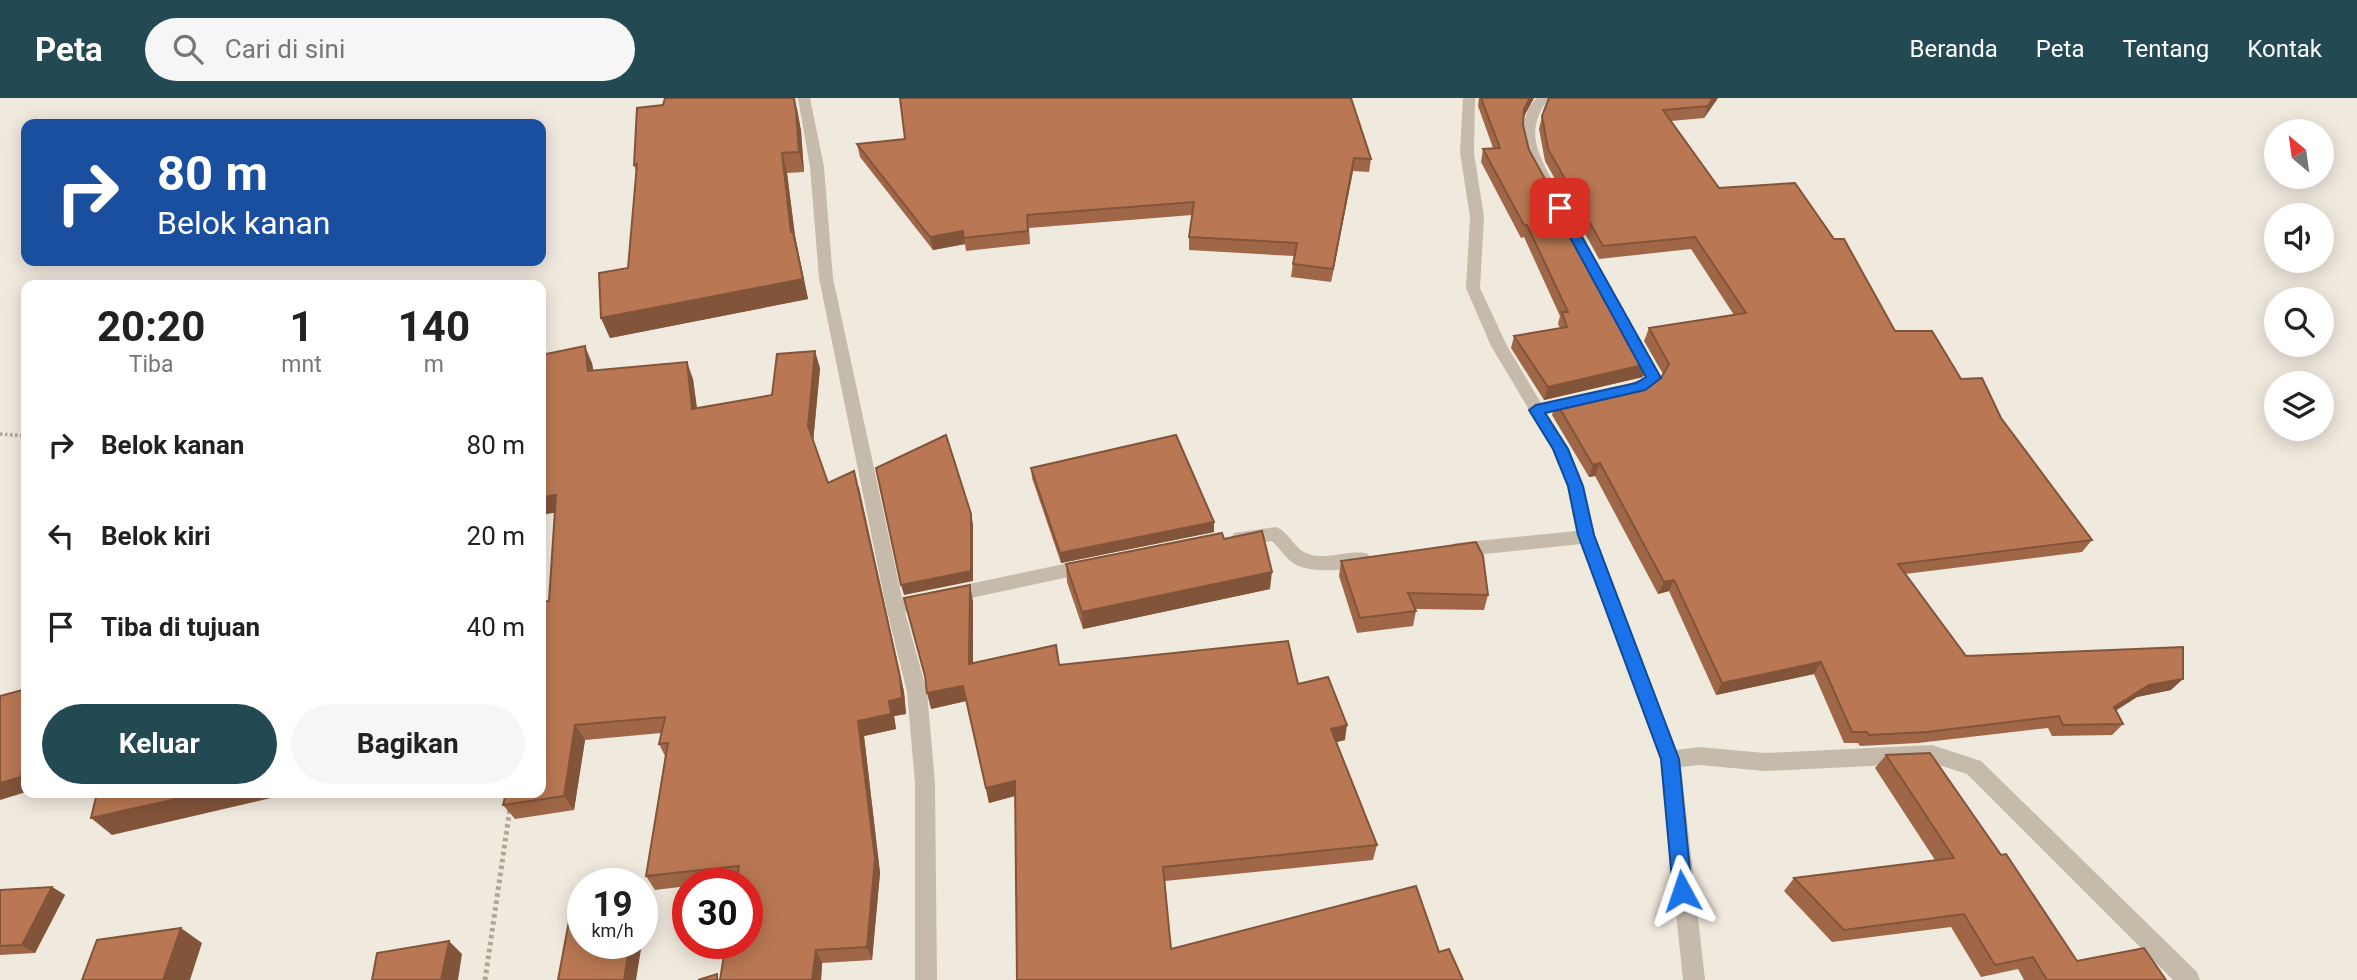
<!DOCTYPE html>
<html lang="id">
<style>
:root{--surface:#fff;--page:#f6f6f6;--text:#222;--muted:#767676;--accent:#234952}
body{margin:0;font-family:Roboto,sans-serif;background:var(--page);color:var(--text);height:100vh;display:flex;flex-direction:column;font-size:26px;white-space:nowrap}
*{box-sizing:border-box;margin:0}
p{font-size:23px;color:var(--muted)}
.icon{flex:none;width:38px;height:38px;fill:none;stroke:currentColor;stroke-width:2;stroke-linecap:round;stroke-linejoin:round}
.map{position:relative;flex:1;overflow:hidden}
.details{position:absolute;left:21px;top:182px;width:525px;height:518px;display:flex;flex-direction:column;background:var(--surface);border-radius:14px;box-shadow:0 4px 18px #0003}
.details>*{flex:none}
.banner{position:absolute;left:21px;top:21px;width:525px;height:147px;border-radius:14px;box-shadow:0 4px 18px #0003;background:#1a4fa0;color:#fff;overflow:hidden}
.needle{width:46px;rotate:331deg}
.controls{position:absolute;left:2264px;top:21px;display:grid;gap:14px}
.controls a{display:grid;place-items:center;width:70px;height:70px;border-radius:50%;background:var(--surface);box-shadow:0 4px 18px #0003;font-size:35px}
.speed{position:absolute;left:567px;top:770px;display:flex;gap:14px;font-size:35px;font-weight:700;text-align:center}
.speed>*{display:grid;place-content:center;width:91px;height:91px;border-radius:50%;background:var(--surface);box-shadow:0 4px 18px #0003;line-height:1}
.speed small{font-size:18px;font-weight:400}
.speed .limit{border:10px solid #d22;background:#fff;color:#111}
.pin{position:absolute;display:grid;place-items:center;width:60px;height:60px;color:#fff;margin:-30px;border-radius:14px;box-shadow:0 4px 10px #0006}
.me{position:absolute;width:77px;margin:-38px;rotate:355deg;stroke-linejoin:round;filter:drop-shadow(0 0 5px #0008)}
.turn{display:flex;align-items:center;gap:24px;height:147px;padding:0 21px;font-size:32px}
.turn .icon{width:91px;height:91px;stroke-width:2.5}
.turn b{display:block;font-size:49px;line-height:60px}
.eta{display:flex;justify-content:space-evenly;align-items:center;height:119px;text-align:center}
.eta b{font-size:42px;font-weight:700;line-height:49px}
.action{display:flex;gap:14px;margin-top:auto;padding:14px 21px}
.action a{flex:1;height:80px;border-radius:42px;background:var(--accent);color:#fff;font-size:28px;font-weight:700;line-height:80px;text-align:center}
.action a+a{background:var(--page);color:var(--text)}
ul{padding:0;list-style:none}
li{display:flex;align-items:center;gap:21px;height:91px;padding:0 21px}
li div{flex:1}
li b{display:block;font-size:26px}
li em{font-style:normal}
header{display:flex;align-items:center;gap:42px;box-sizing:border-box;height:98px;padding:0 35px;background:var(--accent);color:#fff}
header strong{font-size:33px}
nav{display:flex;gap:38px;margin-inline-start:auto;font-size:24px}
.search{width:490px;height:63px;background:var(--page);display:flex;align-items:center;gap:18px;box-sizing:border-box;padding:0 24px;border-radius:38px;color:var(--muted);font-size:26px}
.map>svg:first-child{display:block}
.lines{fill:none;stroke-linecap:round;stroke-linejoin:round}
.path-far1{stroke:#b2a595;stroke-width:3.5;stroke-dasharray:2.5 2.5;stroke-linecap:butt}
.path{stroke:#b2a595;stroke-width:5;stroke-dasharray:3.5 3.5;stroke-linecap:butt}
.minor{fill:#c6bbab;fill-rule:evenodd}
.wall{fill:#9f6747}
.shaded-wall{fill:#82543a}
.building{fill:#b97853;stroke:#82543a;stroke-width:2}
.route{fill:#1a73e8;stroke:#114b97;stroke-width:2}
</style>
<header>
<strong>Peta</strong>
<div class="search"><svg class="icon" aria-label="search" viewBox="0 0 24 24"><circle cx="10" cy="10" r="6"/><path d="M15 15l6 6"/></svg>Cari di sini</div>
<nav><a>Beranda</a><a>Peta</a><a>Tentang</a><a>Kontak</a></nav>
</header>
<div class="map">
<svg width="2357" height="882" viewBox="0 0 2357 882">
<rect width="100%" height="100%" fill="#f0e9de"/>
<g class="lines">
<path class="path-far1" d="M0,336L26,338"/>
<path class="path" d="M485,882L510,710"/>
<g class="minor">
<path d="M798,0H810L824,69L833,180L902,500L1088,461L1094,463L1097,468L1094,473L1088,475L905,514L927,594L935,685L937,882H915V685L907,594L886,509L819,180L810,69Z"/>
<path d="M1463,0H1475L1474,55L1484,119L1480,190L1507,248L1568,350L1583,388L1595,437L1676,652L1699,649L1765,655L1932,647L1981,663L2197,874L2200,882H2173L1967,676L1932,665L1765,673L1699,667L1681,669L1705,882H1683L1660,661L1581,446L1456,459L1450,457L1447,452L1450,447L1456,445L1576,433L1567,388L1552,350L1491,248L1466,190L1470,119L1460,55Z"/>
<path d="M1536,0H1549C1526,31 1535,50 1552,82L1545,86L1540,85C1523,57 1514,27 1536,0Z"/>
<path d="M1635,243L1640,244L1662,280L1654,291L1632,296L1624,291L1626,287L1646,279L1627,248Z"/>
<path d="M1276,429C1289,434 1294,450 1306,455C1326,464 1349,450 1368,456L1371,461L1368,466C1348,472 1316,476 1296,467C1287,462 1279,450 1272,443L1240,447L1234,445L1231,440L1234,435Z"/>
</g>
</g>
<g class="wall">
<path d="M1479,0H1534L1524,19L1523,27L1529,52L1647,266L1643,279L1544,302L1511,250L1514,238L1560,230L1558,226L1560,218L1524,139L1521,140L1481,64L1483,51L1493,50L1478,8Z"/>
<path d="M1549,0H1718L1704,20L1671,23L1719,90L1895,233L1961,281L2001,320L2092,442L2082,454L1905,476L1966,558L2171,592L2137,599L2116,612L2123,626L2112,637L2052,638L2048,630L1918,645L1860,648L1858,645H1844L1814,576L1716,597L1669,493L1658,496L1595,378L1589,379L1552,317L1556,304L1661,280L1663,276L1644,243L1649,230L1734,217L1691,151L1599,161L1545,63L1539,31L1542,18Z"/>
<path d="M663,7L797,11L801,33L804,74L787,75L795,138L808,201L610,240L601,220L628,170L636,73L634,67Z"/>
<path d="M857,46L1371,61L1369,74L1353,73L1331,184L1291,179L1294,158L1189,152V139L1192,117L1029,130L1030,146L966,153L965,146L933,152L860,59Z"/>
<path d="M592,265L593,272L693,281L697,310L772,297L820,270L813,343L828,385L859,389L904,594L906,616L894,618L896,631L864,638L880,775L872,862L822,865L821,882H698L720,881L736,783L709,786H688V788L655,792L646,778L665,658L659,646L661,635L585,642L574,712L515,721L503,707L549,503Z"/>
<path d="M1031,370L1214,434L1061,465L1032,380Z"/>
<path d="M1224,441L1270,491L1083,531L1067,484L1066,466Z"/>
<path d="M1341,463L1488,497L1484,512L1415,511L1416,513L1413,528L1357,535L1339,478Z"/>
<path d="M973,503V566L1059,567L1298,586L1345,642L1336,644L1377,747L1373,762L1165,783L1171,851L1439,854L1463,882H1017L1015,698L989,705L966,603L931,611Z"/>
<path d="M1886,657L2001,757L2077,863L2166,882H2024L2018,871L1981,879L1951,829L1832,844L1784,793L1794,780L1935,762L1875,670Z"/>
<path d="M52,789L65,797L35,855L0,857V792Z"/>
</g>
<g class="shaded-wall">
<path d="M794,0L797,11L801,33L804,74L799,54Z"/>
<path d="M1530,0H1534L1521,23L1524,11Z"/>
<path d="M1713,0H1718L1704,20L1708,8Z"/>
<path d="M782,55L787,75L795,138L808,201L610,240L601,220L791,134Z"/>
<path d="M1354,60L1353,73L1331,184L1333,171Z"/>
<path d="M963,133L965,146L933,152L930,139Z"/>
<path d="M585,248L592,265L596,289L588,273Z"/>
<path d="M815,253L820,270L813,345L808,328Z"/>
<path d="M687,264L693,281L699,328L692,311Z"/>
<path d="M1647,266L1643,279L1544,302L1548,289Z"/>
<path d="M1600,365L1595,378L1589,379L1593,367Z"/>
<path d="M854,373L904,594L906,616L894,618L896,631L864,638L880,775L872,862L867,849L858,623Z"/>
<path d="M556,397L565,413L541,417V399Z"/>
<path d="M971,416L973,426V483L904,497L901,487Z"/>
<path d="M1214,424V434L1061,465L1060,455Z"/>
<path d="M1272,474L1270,491L1083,531L1082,514Z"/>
<path d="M1674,482L1669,493L1658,496L1664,484Z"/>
<path d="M970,487L973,503V582L969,566Z"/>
<path d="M1821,564L1814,576L1716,597L1722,585Z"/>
<path d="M2183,581L2171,592L2137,599L2103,621L2114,609L2149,587Z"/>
<path d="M963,588L966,603L931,611L927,595Z"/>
<path d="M575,627L585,642L574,712L564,698Z"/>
<path d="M1347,627L1345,642L1329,646L1331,631Z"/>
<path d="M26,647V694L0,702V685Z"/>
<path d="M1015,683L1018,697L989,705L986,690Z"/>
<path d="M203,695H276L275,699L112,737L91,720Z"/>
<path d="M52,789L65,797L35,855L22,847Z"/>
<path d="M642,826L644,829L642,843Z"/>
<path d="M181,830L202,845L190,882H163Z"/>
<path d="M449,843L462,856L458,882H441Z"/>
<path d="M630,845H642L636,882H624Z"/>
<path d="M816,852L822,865L821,882H812Z"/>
</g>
<g class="building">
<path d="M665,0H794L796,13L799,54L782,55L791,134H793L803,181L601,220L599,175L628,170L637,66L634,67L637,10L663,7Z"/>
<path d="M900,0H1351L1371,61L1354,60L1333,171L1293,166L1297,145L1189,139L1194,104L1027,117L1028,133L964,140L963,133L930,139L857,46L905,41Z"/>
<path d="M1481,0H1530L1524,11L1523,27L1529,52L1647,266L1548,289L1514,238L1567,229L1562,214H1568L1527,127H1524L1483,51L1500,50Z"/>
<path d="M1549,0H1713L1708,8L1663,12L1719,90L1795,85L1834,141H1844L1895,233H1932L1961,281L1982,280L2001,320L2092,442L1898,466L1966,558L2183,549V581L2149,587L2114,609L2123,626L2063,627L2059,618L1927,634L1869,637L1867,634H1852L1821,564L1722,585L1674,482L1664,484L1600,365L1593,367L1556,304L1661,280L1669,266L1649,230L1746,215L1695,139L1603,148L1548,51L1542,18Z"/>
<path d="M585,248L588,273L687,264L692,311L772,297L777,256L815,253L808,328L828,385L854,373L900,579L902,600L889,603L891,616L858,623L875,761L867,849L816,852L812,882H720L726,845H747V786H736L739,768L646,778L668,645L659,646L665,619L575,627L564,698L503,707L506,695H541V504L549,503L556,397L541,399V257Z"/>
<path d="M946,337L971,416V473L901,487L876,370Z"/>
<path d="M1176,337L1214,424L1060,455L1031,370Z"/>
<path d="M1262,433L1272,474L1082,514L1066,466L1222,435L1224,441Z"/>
<path d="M1476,444L1483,458L1488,497L1408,495L1416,513L1360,520L1341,463Z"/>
<path d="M970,487L969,566L1056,547L1059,567L1288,543L1298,586L1328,579L1347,627L1331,631L1377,747L1163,769L1171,851L1416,788L1439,854L1449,851L1463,882H1017L1015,683L986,690L963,588L927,595L925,578L904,500Z"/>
<path d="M26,591V647L21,679L0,685V598Z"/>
<path d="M1930,655L2001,757L2006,756L2077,863L2144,850L2166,882H2047L2033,859L1995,867L1964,816L1844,832L1794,780L1954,760L1886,657Z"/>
<path d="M97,695H203L91,720Z"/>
<path d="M52,789L22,847L0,848V792Z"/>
<path d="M583,821V845H630L624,882H558L569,823Z"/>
<path d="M181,830L163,882H82L97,842Z"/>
<path d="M449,843L441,882H372L377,855Z"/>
<path d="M717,876V882H698Z"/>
</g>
<path class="route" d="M1556,107L1566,110L1661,280L1645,292L1545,315L1568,351L1583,388L1594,437L1679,661L1692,793L1689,799L1682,802L1675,799L1673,793L1661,661L1578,437L1568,388L1553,351L1529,312L1536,307L1636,285L1646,279L1554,110Z"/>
</svg>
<div class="controls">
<a><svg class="needle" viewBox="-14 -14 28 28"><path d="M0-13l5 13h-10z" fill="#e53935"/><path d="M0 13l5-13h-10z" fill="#767676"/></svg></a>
<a><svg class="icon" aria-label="sound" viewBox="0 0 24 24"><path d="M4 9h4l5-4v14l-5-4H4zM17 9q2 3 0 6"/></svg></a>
<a><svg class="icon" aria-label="search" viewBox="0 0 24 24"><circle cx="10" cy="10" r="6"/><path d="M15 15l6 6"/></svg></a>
<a><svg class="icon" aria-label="layers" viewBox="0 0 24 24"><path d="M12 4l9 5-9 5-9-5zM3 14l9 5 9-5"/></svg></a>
</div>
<div class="speed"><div>19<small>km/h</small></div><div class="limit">30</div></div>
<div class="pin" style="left:1560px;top:110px;background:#d93025"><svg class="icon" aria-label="arrive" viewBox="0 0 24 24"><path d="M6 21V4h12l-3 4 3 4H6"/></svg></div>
<svg class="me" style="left:1682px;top:793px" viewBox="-20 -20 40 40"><path d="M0-17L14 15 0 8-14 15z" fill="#1a73e8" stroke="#fff" stroke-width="4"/></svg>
<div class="banner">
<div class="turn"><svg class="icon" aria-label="right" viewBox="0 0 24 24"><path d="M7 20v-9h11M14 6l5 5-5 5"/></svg><div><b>80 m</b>Belok kanan</div></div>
</div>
<section class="details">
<div class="eta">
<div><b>20:20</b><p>Tiba</p></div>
<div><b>1</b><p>mnt</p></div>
<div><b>140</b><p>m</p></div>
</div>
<ul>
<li><svg class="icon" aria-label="right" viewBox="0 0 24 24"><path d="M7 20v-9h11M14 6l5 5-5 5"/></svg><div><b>Belok kanan</b></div><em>80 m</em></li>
<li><svg class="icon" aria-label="left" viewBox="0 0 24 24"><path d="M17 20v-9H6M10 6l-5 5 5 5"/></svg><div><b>Belok kiri</b></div><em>20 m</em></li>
<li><svg class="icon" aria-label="arrive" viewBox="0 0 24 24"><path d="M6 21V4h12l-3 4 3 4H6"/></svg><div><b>Tiba di tujuan</b></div><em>40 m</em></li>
</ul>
<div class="action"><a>Keluar</a><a>Bagikan</a></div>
</section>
</div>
